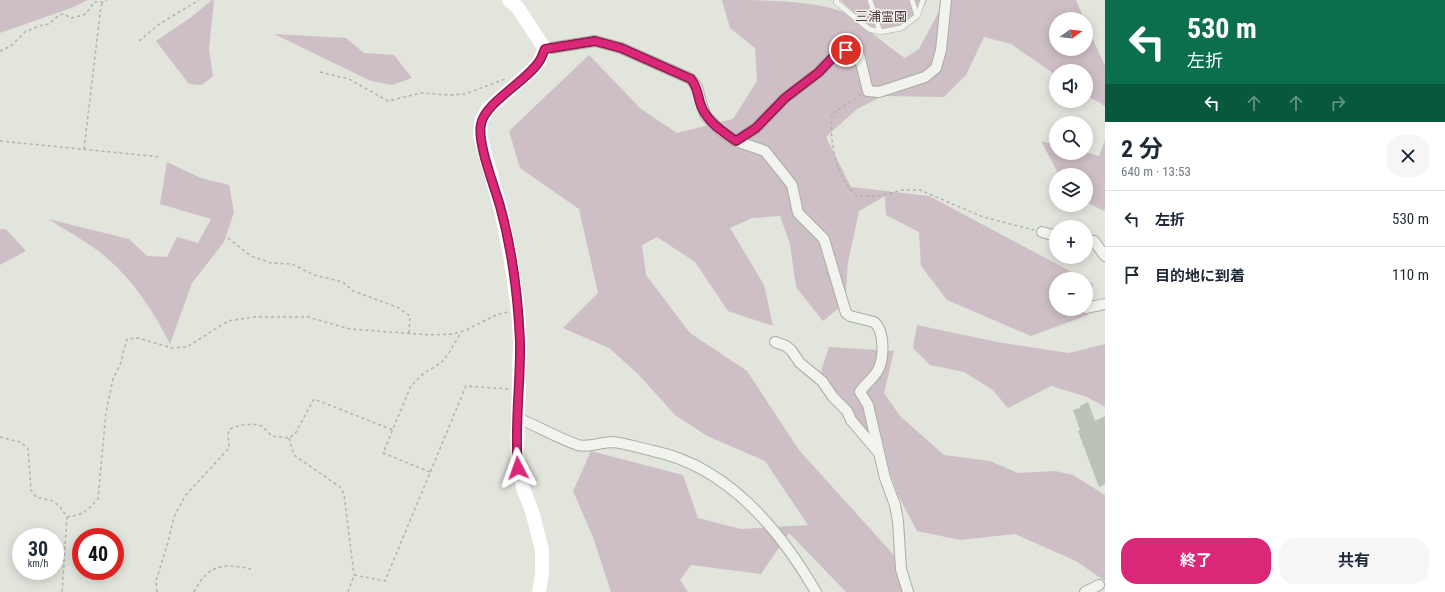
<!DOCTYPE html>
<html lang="ja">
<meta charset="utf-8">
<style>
:root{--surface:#fff;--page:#f6f6f7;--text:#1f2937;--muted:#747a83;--line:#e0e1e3;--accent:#db2777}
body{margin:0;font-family:"Roboto Condensed","Noto Sans JP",sans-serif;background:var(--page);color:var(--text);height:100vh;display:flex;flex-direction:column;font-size:15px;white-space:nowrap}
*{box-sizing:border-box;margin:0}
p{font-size:13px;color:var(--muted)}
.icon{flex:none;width:22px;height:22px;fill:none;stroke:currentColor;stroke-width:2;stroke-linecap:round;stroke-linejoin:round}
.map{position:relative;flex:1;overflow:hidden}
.sheet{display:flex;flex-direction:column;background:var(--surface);width:340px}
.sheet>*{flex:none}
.guide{background:#0b6e4f;color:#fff;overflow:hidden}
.needle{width:26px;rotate:76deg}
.buttons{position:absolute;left:1049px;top:12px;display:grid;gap:8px}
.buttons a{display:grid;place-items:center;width:44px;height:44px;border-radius:50%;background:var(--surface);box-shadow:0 2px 10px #0003;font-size:20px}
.speed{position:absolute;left:12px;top:528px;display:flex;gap:8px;font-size:20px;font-weight:700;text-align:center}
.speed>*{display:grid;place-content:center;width:52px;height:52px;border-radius:50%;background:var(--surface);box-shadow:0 2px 10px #0003;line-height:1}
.speed small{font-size:10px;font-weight:400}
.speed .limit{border:6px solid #d22;background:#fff;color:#111}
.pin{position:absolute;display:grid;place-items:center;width:34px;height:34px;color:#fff;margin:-17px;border:2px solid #fff;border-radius:50%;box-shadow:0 1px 4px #0007}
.me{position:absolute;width:44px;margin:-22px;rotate:356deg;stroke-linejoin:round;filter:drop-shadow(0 0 3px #0008)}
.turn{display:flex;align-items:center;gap:14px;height:84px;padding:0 16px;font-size:18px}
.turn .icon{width:52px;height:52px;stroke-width:2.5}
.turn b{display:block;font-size:28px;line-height:34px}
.lanes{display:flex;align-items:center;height:38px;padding:0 16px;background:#0003;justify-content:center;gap:20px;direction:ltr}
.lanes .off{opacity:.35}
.round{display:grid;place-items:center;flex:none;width:42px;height:42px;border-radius:16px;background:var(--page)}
.head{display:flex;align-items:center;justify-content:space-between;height:68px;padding:0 16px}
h1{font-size:24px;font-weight:700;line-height:30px}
.button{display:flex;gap:8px;margin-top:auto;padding:8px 16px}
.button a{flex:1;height:46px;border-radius:16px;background:var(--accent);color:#fff;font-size:16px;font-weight:700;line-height:46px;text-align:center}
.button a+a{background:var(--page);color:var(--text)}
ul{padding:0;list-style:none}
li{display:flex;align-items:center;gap:12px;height:56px;padding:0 16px;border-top:1px solid var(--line)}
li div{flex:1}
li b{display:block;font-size:15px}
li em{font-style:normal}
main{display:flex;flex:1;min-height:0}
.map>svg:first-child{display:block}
.green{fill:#cebec5}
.building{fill:#bbc1b4}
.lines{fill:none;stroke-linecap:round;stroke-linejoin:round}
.lane-casing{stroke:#a9aea2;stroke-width:6}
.street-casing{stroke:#a9aea2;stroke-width:12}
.path{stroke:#b0b4ab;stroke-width:1.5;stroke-dasharray:3 3;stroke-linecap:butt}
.lane{stroke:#f1f3ee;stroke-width:5}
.street{stroke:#f1f3ee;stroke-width:10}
.secondary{stroke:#fff;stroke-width:14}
.route-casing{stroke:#8e194d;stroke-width:10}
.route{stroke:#db2777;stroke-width:7}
.labels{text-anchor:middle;stroke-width:3;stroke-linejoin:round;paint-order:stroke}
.park-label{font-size:13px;fill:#533742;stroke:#f0f3eb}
</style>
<main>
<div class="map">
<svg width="1105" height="592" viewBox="0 0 1105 592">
<rect width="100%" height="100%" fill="#e1e5dc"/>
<g class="green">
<path d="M0,0H88L71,8L0,33Z"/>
<path d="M212,0H214L209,50L213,76L202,85L189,84L156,41L190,18Z"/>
<path d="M722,0C757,0 817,0 846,13C867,28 884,44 905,58L919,49L945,0H1076L1084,19H1056V49H1086V24L1105,66V106L1086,95V71H1056V75L1011,44L984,37L966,75L944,97L883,96L857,109L826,137L851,187L929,196L1085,279H1056V309H1086V280L1093,284L1088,315L1031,336L947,300L921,266L919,232L886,215L885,196L859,211L848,262L845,303L823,321L796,287L790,244L780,216L752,218L730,228L764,285L773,326L728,311L695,262L657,237L642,245L646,275L690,333L747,371L799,450L901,563L914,592H846L789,533L761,574L691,565L680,580L688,592H611L593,537L573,491L591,451L683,475L698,518L741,529L808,525L765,461L707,436L675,415L638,374L609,348L563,328L598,293L579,209L520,168L509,131L589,55L641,109L677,133L733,119L757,81L755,48L730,28Z"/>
<path d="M840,0H927C916,27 903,30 876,33Z"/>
<path d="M274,34L346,38L364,53L394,55L412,78L392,85L371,81Z"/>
<path d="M1105,140V209L1104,211L1086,202V175H1059L1041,141L1056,145V153L1086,152L1099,156Z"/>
<path d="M167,162L201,178L229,185L234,212L224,242L192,283L170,344C153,311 135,282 107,258C90,243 67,231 48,219L129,239L147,256L167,257L177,237L198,243L211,219L160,204Z"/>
<path d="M0,229H6L26,251L0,265Z"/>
<path d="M917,325L997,342L1069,353L1105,344V407L1087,397L1051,386L1008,408L993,390L964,372L930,365L913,348Z"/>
<path d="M829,347L894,351L884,393L900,416L944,455L990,461L1018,473L1055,471L1073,475L1105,495V581L1076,561L1015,534L960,540L917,531L898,495L883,453L845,418L818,380Z"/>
</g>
<path class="building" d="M1088,402L1095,421L1105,416V484L1099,487L1078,431L1080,430L1073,410L1080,408V406Z"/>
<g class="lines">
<g class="lane-casing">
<g id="lane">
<path d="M837,0L836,2L869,29L880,32L901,28L917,16L923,0"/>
<path d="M870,0L880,32"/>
<path d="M912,0L917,16"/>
</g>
</g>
<g class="street-casing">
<g id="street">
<path d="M545,49L595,41L621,48L691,79L697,87L702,106L706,116L721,131L736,141L765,151L792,185L798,213L824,239L846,313L850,316L874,322C885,331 884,359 878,370C874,378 865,384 860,392L868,405L885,478L895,505L898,521L901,569L908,592"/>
<path d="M736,141L756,128L785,98L819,72L837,53L854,51L859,55L868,91L879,92L925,77L936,68L941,50L946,0"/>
<path d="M1042,232L1056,236"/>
<path d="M1086,240L1094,241L1105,256"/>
<path d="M1086,308L1105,304"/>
<path d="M1069,309H1072"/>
<path d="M775,342L786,346L791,350L800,363L822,381L833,397L847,411L851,420L878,452"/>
<path d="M517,418C538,426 557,438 578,445C589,448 601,442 612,442C625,443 640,448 653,451C727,466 780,530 816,592"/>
<path d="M1085,592L1099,585"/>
</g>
</g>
<g class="path">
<path d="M139,41L158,25L199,0"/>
<path d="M0,51L11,46L25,32L39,26L49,24L59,15L63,14L72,18L86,14L94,2H103L107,0"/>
<path d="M320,72L349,79L388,101L421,93L450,95L465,94L505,79"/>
<path d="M861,95L832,114C829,141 836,178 857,196H880L902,190H920L983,217L1034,230"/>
<path d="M0,141L161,157"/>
<path d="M84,149L101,6L103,2"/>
<path d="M228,238L251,256L271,263L292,264L314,275L343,282L353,291L397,307L410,316L409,334"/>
<path d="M0,437L20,442L28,448L31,490L36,497L53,501L60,507L67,517L62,592"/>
<path d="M289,438L294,455L340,487L344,494L354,575"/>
<path d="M430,472L383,453L411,386L424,373L441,363L449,353L461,332"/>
<path d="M67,517C83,515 87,511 98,499L106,412L113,379L120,365L127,339L138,338L172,348L187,347L228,321L254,317H308L350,329L431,335L453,334L466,330L496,315L508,312"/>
<path d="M157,592L156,581L168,542L174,517L185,496L229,448L228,434L230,429L241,425L252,424L262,426L272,436L289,438L295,434L314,399L393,430"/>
<path d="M194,592C208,564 223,563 251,569"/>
<path d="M348,592L354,575L385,581L466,386L508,389"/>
</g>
<use href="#lane" class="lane"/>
<use href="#street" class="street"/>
<path class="secondary" d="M509,0L518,8L545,49L540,60L533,69L487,110L481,122L480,136L501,210L510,254L518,310L520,342L517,455L523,488L532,511L542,550V574L539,592"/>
</g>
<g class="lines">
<g class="route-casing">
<path id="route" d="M518,468C514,426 521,383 520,341C518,296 512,249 500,206C494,185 477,143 481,124C485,102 528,81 540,60C542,57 543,53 545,49L595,41L621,48L691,79C699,89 697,97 702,108C709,123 723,132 736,141L756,128L785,98L819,72L837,53L846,50"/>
</g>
<use href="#route" class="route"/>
</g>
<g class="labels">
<g class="park-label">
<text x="881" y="21">三浦霊園</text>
</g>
</g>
</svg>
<div class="buttons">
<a><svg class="needle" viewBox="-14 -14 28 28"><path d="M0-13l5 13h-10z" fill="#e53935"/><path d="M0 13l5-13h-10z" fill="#747a83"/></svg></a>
<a><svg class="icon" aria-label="sound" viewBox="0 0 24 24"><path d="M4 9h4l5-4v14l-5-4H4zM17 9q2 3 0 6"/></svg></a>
<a><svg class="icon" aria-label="search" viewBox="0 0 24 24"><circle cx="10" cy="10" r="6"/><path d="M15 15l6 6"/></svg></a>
<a><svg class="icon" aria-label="layers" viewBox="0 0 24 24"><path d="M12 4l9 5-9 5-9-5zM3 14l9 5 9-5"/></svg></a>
<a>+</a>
<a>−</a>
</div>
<div class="speed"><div>30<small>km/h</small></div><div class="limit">40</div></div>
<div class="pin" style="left:846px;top:50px;background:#d93025"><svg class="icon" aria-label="arrive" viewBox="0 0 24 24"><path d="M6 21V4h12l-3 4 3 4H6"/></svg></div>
<svg class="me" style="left:518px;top:468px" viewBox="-20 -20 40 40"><path d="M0-17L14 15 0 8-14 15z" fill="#db2777" stroke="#fff" stroke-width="4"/></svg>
</div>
<section class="sheet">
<div class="guide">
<div class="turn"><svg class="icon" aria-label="left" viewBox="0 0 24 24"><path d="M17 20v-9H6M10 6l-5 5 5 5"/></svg><div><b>530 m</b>左折</div></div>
<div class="lanes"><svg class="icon" aria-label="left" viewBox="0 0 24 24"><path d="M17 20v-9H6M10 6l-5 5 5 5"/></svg><svg class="icon off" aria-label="ahead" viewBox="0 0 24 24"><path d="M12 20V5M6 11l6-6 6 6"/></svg><svg class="icon off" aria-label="ahead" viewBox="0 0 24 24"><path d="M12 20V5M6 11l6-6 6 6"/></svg><svg class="icon off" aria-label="right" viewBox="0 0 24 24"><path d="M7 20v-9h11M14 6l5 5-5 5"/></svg></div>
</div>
<div class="head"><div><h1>2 分</h1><p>640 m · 13:53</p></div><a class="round"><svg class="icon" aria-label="close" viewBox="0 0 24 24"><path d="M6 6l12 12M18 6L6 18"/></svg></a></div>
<ul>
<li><svg class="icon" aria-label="left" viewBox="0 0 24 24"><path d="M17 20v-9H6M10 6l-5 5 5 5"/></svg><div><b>左折</b></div><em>530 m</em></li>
<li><svg class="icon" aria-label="arrive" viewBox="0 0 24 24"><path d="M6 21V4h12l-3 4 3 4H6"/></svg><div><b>目的地に到着</b></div><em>110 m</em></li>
</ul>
<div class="button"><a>終了</a><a>共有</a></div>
</section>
</main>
